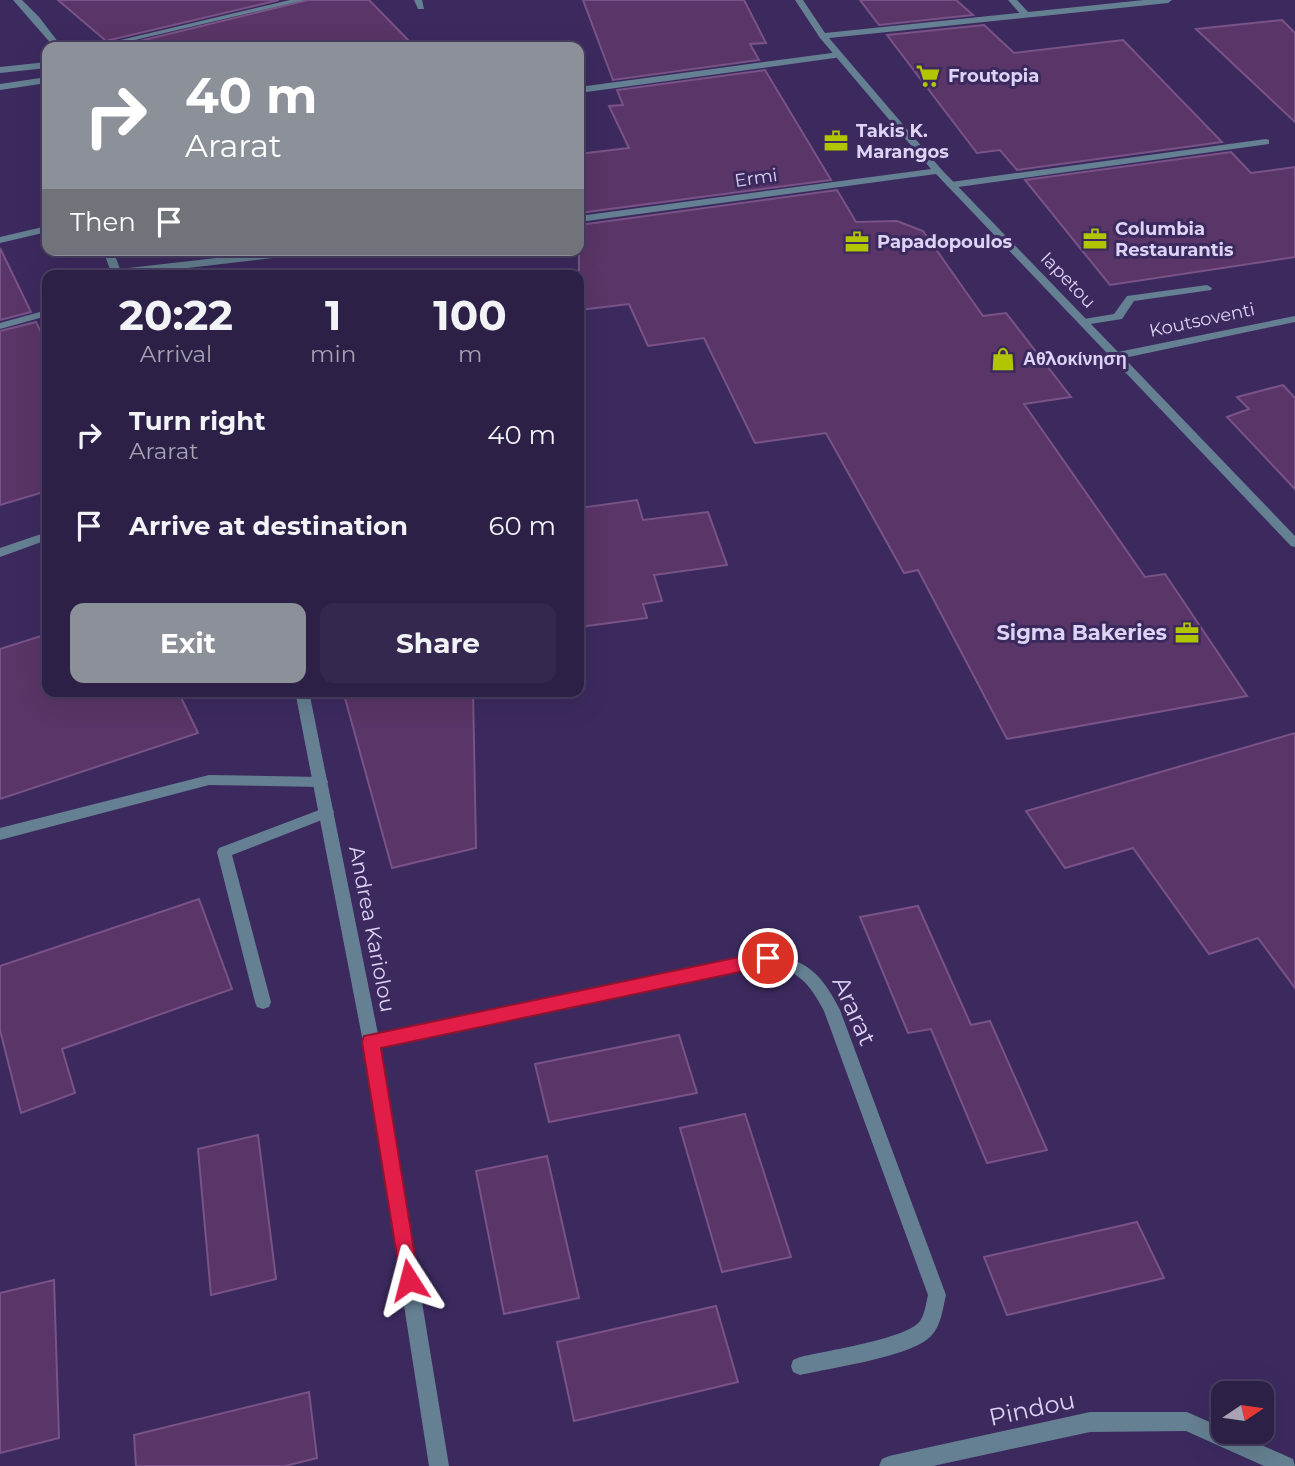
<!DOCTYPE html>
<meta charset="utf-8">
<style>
:root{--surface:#2d2047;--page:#35284e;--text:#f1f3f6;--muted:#a7a3b4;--line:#483e60;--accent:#8c9099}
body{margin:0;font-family:Montserrat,sans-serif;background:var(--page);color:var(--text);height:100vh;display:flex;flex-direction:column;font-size:26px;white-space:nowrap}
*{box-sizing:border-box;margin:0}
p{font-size:23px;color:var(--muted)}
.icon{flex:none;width:38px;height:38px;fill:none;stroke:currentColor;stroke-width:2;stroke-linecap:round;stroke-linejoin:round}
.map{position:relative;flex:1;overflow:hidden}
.side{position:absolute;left:42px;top:270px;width:542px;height:427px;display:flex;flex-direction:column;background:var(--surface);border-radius:14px;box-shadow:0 7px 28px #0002,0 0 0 2px var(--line)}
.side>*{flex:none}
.top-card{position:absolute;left:42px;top:42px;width:542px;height:214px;border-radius:14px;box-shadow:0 7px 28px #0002,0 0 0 2px var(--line);background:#8c9099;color:#fff;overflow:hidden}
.needle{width:46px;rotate:77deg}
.fabs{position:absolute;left:1211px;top:1381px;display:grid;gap:14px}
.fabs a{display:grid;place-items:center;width:63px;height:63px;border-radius:14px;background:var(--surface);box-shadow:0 7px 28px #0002,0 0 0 2px var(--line);font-size:35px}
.pin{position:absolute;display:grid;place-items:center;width:60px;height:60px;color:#fff;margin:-30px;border:4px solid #fff;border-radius:50%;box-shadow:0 2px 7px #0007}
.me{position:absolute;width:77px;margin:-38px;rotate:351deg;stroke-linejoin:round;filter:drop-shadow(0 0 5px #0008)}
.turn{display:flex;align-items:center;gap:24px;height:147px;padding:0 28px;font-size:32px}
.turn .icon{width:91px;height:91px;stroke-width:2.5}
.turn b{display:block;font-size:49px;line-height:60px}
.then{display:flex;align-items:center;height:66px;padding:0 28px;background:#0003;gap:14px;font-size:26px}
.eta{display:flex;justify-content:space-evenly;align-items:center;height:119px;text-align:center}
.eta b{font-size:42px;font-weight:700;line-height:49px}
.primary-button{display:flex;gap:14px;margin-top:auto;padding:14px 28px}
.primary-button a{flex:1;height:80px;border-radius:14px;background:var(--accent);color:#fff;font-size:28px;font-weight:700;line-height:80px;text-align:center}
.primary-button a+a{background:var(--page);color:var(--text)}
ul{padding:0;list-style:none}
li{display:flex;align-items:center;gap:21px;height:91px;padding:0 28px}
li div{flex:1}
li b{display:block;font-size:26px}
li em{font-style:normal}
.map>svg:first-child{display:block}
.building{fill:#5a3567;stroke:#795387;stroke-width:2}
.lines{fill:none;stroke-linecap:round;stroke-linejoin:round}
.lane{fill:#658092;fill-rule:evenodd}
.street{fill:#658092;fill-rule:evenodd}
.route{fill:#e11d48;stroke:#92132f;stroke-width:2}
.labels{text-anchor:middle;stroke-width:6;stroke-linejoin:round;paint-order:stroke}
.far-poi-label{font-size:18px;font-weight:bold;fill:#dcd3f5;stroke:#3c2a5f;text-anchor:start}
.far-street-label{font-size:18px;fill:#dcd3f5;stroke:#3c2a5f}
.poi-label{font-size:21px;font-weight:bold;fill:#dcd3f5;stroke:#3c2a5f;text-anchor:end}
.street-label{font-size:21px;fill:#dcd3f5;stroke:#3c2a5f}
.near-street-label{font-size:24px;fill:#dcd3f5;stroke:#3c2a5f}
</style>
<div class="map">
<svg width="1295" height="1466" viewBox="0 0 1295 1466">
<rect width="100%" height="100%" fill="#3c2a5f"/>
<g class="building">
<path d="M58,0H279L106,41Z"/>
<path d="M308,0H369L415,47H115Z"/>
<path d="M583,0H744L766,43L750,44L759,60L613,80Z"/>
<path d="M860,0H956L973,15L879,25Z"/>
<path d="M1282,20L1295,33V122L1196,29Z"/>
<path d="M984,25L1014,53L1123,40L1222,142L1017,170L1000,150L977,153L887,35Z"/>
<path d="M765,70L831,180L579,213V154L629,148L609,106L623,105L617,90Z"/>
<path d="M1231,152L1251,173L1295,167V257L1110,285L1025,180Z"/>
<path d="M837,190L856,222L897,221L923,231L983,316L1006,313L1071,397L1024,404L1145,577L1165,574L1247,696L1007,739L918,570L904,573L826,433L755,443L704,338L648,346L629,304L579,310V225Z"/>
<path d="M0,248L31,312L0,320Z"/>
<path d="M36,322L47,344V491L0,505V331Z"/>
<path d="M1283,385L1295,398V489L1227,417L1249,409L1237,397Z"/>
<path d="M637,500L643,520L708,512L727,565L654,575L662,601L643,604L647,618L579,627V508Z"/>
<path d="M47,634V691H178L198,733L0,799V649Z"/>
<path d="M343,691H473L476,848L392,868Z"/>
<path d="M1295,733V988L1258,938L1209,954L1133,848L1065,868L1026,811Z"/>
<path d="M199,899L232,989L62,1049L75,1093L21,1113L0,1030V966Z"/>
<path d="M918,906L971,1025L990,1021L1047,1150L987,1163L931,1029L908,1033L860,917Z"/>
<path d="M679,1035L697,1093L549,1122L535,1064Z"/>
<path d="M745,1114L791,1257L722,1272L680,1128Z"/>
<path d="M258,1135L276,1279L211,1295L198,1149Z"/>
<path d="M547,1156L579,1298L504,1314L476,1171Z"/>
<path d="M1137,1222L1164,1278L1007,1315L984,1257Z"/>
<path d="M54,1280L59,1438L0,1453V1293Z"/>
<path d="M716,1306L738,1382L574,1421L557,1342Z"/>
<path d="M309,1392L317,1458L285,1466H136L134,1435Z"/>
</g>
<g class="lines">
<g class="lane">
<path d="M290,0H305L105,47H91Z"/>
<path d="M414,0H422L424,9H418Z"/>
<path d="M1008,0H1017L1029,13V17H1023Z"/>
<path d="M839,52L842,53V57L579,93V87Z"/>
<path d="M47,62V68L0,73V67Z"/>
<path d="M47,77V83L0,90V84Z"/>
<path d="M1266,139L1269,140V144L951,188L946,185L951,182Z"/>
<path d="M47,226V232L0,243V237Z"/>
<path d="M1207,285L1212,288L1211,290L1134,301L1122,319L1084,325L1079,322L1084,319L1114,314L1127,296Z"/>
<path d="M47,310V316L0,329V323Z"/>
<path d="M47,532V540L0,557V548Z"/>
<path d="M209,775L321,777L326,778L328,782L326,786L321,787L209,785L0,840V828Z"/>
<path d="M327,807L332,808L334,812L332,816L232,855L271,1002L269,1007L263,1009L257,1007L255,1002L217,852L219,848Z"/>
</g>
<g class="street">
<path d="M13,0H22L39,17L62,47H54Z"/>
<path d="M795,0H803L825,33L1144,0H1172L1168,3L829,38L941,169L1118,352L1295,316V322L1124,358L1295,536V547L1291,546L936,174L579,222V216L931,169L820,38Z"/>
<path d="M103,250H113L120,269L286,250H320L315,253L128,275H112Z"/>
<path d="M295,691H309L378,1034L768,952C809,962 821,973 840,1010L946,1295C943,1308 941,1326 931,1336C911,1357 830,1368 800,1375L793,1372L791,1366L793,1360L800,1357C824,1351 907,1339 920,1321C925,1314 926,1303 928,1295L824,1011C809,983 800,972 768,964L380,1047L449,1466H429L363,1042Z"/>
<path d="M1090,1412H1187L1223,1428V1432H1232L1293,1459L1295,1466H1264L1186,1431L1090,1432L933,1466H879L882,1459L889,1456Z"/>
</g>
</g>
<path class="route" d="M768,951L774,953L777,958L774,963L768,966L381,1048L419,1280L416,1287L409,1290L402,1287L362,1042L364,1036Z"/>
<defs>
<g id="supermarket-bare" transform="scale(1.89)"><path d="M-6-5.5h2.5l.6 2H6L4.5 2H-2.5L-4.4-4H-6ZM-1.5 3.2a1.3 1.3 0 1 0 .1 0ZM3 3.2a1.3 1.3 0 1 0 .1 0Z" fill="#b1c500" stroke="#3c2a5f" stroke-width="2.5" paint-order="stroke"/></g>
<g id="office-bare" transform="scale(1.89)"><path d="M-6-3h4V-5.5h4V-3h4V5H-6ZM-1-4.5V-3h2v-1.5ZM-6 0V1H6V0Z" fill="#b1c500" stroke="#3c2a5f" stroke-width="2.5" paint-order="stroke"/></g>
<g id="shop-bare" transform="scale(1.89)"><path d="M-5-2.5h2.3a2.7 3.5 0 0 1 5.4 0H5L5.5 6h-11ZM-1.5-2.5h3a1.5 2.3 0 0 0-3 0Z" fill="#b1c500" stroke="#3c2a5f" stroke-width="2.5" paint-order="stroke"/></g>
</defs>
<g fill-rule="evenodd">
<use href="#supermarket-bare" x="928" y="76"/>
<use href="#office-bare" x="836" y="141"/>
<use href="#office-bare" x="1095" y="239"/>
<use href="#office-bare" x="857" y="242"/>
<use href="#shop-bare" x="1003" y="359"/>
<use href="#office-bare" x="1187" y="633"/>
</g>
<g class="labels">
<g class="far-poi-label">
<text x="948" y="82">Froutopia</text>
<text x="856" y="137">Takis K.<tspan x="856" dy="21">Marangos</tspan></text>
<text x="1115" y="235">Columbia<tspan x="1115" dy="21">Restaurantis</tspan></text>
<text x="877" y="248">Papadopoulos</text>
<text x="1023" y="365">Αθλοκίνηση</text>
</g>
<g class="far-street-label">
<text transform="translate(756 178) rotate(-8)" y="6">Ermi</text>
<text transform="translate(1068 280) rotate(46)" y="6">Iapetou</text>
<text transform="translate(1202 320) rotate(-12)" y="6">Koutsoventi</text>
</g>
<g class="poi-label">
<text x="1167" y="640">Sigma Bakeries</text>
</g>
<g class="street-label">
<text transform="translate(372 929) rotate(79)" y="7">Andrea Kariolou</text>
</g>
<g class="near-street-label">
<text transform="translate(854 1011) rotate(66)" y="8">Ararat</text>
<text transform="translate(1032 1409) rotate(-12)" y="8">Pindou</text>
</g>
</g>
</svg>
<div class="fabs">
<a><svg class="needle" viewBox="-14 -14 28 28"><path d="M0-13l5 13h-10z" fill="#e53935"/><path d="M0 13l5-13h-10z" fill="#a7a3b4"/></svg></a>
</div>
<div class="pin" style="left:768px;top:958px;background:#d93025"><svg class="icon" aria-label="arrive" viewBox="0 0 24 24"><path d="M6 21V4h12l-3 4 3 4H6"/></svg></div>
<svg class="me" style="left:409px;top:1280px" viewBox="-20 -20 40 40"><path d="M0-17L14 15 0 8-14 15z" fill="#e11d48" stroke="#fff" stroke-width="4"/></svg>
<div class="top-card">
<div class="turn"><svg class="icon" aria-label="right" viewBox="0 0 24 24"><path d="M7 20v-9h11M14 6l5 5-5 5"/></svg><div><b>40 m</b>Ararat</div></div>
<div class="then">Then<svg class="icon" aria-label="arrive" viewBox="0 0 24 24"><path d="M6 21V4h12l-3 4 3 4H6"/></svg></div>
</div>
<section class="side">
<div class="eta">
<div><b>20:22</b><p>Arrival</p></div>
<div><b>1</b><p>min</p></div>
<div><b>100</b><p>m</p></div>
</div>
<ul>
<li><svg class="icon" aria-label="right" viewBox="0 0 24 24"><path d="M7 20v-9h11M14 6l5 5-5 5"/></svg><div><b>Turn right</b><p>Ararat</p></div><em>40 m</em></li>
<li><svg class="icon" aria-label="arrive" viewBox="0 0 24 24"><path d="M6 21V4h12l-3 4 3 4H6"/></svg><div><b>Arrive at destination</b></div><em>60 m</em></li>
</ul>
<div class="primary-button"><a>Exit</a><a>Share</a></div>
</section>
</div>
